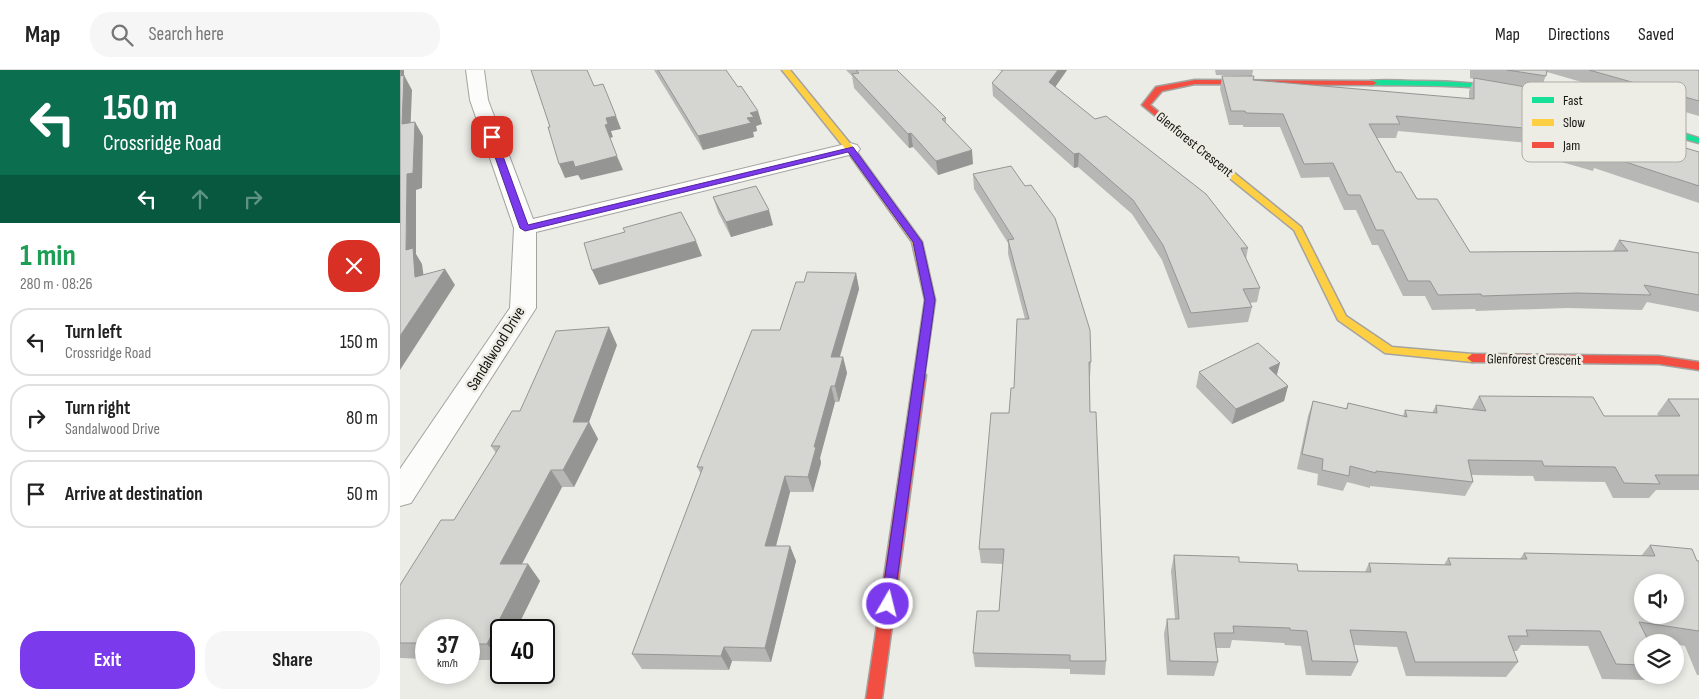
<!DOCTYPE html>
<meta charset="utf-8">
<style>
:root{--surface:#fff;--page:#f6f6f6;--text:#222;--muted:#767676;--line:#e0e0e0;--accent:#7c3aed}
body{margin:0;font-family:"Sofia Sans Condensed",sans-serif;background:var(--page);color:var(--text);height:100vh;display:flex;flex-direction:column;font-size:19px;white-space:nowrap}
*{box-sizing:border-box;margin:0}
p{font-size:16px;color:var(--muted)}
.icon{flex:none;width:28px;height:28px;fill:none;stroke:currentColor;stroke-width:2;stroke-linecap:round;stroke-linejoin:round}
.map{position:relative;flex:1;overflow:hidden}
.sheet{display:flex;flex-direction:column;background:var(--surface);width:400px}
.sheet>*{flex:none}
.guide{background:#0b6e4f;color:#fff;overflow:hidden}
.fabs{position:absolute;left:1234px;top:504px;display:grid;gap:10px}
.fabs a{display:grid;place-items:center;width:50px;height:50px;border-radius:50%;background:var(--surface);box-shadow:0 2px 8px #0003;font-size:25px}
.speed{position:absolute;left:15px;top:549px;display:flex;gap:10px;font-size:25px;font-weight:700;text-align:center}
.speed>*{display:grid;place-content:center;width:65px;height:65px;border-radius:50%;background:var(--surface);box-shadow:0 2px 8px #0003;line-height:1}
.speed small{font-size:12px;font-weight:400}
.speed .limit{border:2px solid #111;border-radius:8px;background:#fff;color:#111}
.pin{position:absolute;display:grid;place-items:center;width:42px;height:42px;color:#fff;margin:-21px;border-radius:10px;box-shadow:0 2px 8px #0006}
.me{position:absolute;width:55px;margin:-28px;rotate:8deg;stroke-linejoin:round;filter:drop-shadow(0 0 4px #0008)}
.turn{display:flex;align-items:center;gap:18px;height:105px;padding:0 20px;font-size:22px}
.turn .icon{width:65px;height:65px;stroke-width:2.5}
.turn b{display:block;font-size:35px;line-height:42px}
.lanes{display:flex;align-items:center;height:48px;padding:0 20px;background:#0003;justify-content:center;gap:25px;direction:ltr}
.lanes .off{opacity:.35}
.round{display:grid;place-items:center;flex:none;width:52px;height:52px;border-radius:20px;background:var(--page)}
.headline{display:flex;align-items:center;justify-content:space-between;height:85px;padding:0 20px}
h1{font-size:30px;font-weight:700;line-height:38px;color:#1e9e55}
.cta{display:flex;gap:10px;margin-top:auto;padding:10px 20px}
.cta a{flex:1;height:58px;border-radius:20px;background:var(--accent);color:#fff;font-size:20px;font-weight:700;line-height:58px;text-align:center}
.cta a+a{background:var(--page);color:var(--text)}
ul{padding:0;list-style:none}
li{display:flex;align-items:center;gap:15px;height:68px;margin:0 10px 8px;padding:0 10px;border:2px solid var(--line);border-radius:20px}
li div{flex:1}
li b{display:block;font-size:19px}
li em{font-style:normal}
header{display:flex;align-items:center;gap:30px;box-sizing:border-box;height:70px;padding:0 25px;background:var(--surface);border-bottom:1px solid var(--line)}
header strong{font-size:24px}
nav{display:flex;gap:28px;margin-inline-start:auto;font-size:18px}
.search{width:350px;height:45px;background:var(--page);display:flex;align-items:center;gap:12px;box-sizing:border-box;padding:0 18px;border-radius:20px;color:var(--muted);font-size:19px}
main{display:flex;flex:1;min-height:0}
.map>svg:first-child{display:block}
.lines{fill:none;stroke-linecap:round;stroke-linejoin:round}
.street-casing{stroke:#a4a3a0;stroke-width:2}
.fast-casing{stroke:#a4a3a0;stroke-width:3}
.slow-casing{stroke:#a4a3a0;stroke-width:3}
.jam-casing{stroke:#a4a3a0;stroke-width:3}
.street{fill:#fcfcfb;fill-rule:evenodd}
.fast{fill:#16e098;fill-rule:evenodd}
.slow{fill:#ffcf43;fill-rule:evenodd}
.jam{fill:#f24e42;fill-rule:evenodd}
.wall{fill:#b7b7b5}
.shaded-wall{fill:#959593}
.building{fill:#d5d5d2;stroke:#959593;fill-rule:evenodd}
.route{fill:#7c3aed;stroke:#51269a}
.labels{text-anchor:middle;stroke-width:5;stroke-linejoin:round;paint-order:stroke}
.far-street-label{font-size:14px;fill:#12120f;stroke:#eeede5}
.street-label{font-size:16px;fill:#12120f;stroke:#eeede5}
.key{fill:#eeede5;stroke:#acaba5;stroke-width:1}
.key-label{font-size:14px;fill:#12120f}
</style>
<header>
<strong>Map</strong>
<div class="search"><svg class="icon" aria-label="search" viewBox="0 0 24 24"><circle cx="10" cy="10" r="6"/><path d="M15 15l6 6"/></svg>Search here</div>
<nav><a>Map</a><a>Directions</a><a>Saved</a></nav>
</header>
<main>
<section class="sheet">
<div class="guide">
<div class="turn"><svg class="icon" aria-label="left" viewBox="0 0 24 24"><path d="M17 20v-9H6M10 6l-5 5 5 5"/></svg><div><b>150 m</b>Crossridge Road</div></div>
<div class="lanes"><svg class="icon" aria-label="left" viewBox="0 0 24 24"><path d="M17 20v-9H6M10 6l-5 5 5 5"/></svg><svg class="icon off" aria-label="ahead" viewBox="0 0 24 24"><path d="M12 20V5M6 11l6-6 6 6"/></svg><svg class="icon off" aria-label="right" viewBox="0 0 24 24"><path d="M7 20v-9h11M14 6l5 5-5 5"/></svg></div>
</div>
<div class="headline"><div><h1>1 min</h1><p>280 m · 08:26</p></div><a class="round" style="background:#d93025;color:#fff"><svg class="icon" aria-label="close" viewBox="0 0 24 24"><path d="M6 6l12 12M18 6L6 18"/></svg></a></div>
<ul>
<li><svg class="icon" aria-label="left" viewBox="0 0 24 24"><path d="M17 20v-9H6M10 6l-5 5 5 5"/></svg><div><b>Turn left</b><p>Crossridge Road</p></div><em>150 m</em></li>
<li><svg class="icon" aria-label="right" viewBox="0 0 24 24"><path d="M7 20v-9h11M14 6l5 5-5 5"/></svg><div><b>Turn right</b><p>Sandalwood Drive</p></div><em>80 m</em></li>
<li><svg class="icon" aria-label="arrive" viewBox="0 0 24 24"><path d="M6 21V4h12l-3 4 3 4H6"/></svg><div><b>Arrive at destination</b></div><em>50 m</em></li>
</ul>
<div class="cta"><a>Exit</a><a>Share</a></div>
</section>
<div class="map">
<svg width="1299" height="629" viewBox="0 0 1299 629">
<rect width="100%" height="100%" fill="#ecece7"/>
<g class="lines">
<g class="street-casing">
<path id="street" d="M66,0H84L88,30L133,149L450,73L457,75L460,79L457,83L136,162V238L11,433L0,436V399L110,238L114,158L70,30Z"/>
</g>
<g class="fast-casing">
<path id="fast" d="M970,11C985,9 1001,11 1016,11C1118,10 1204,38 1299,68V73C1241,58 1185,36 1126,24C1075,14 1024,16 973,15H970Z"/>
</g>
<g class="slow-casing">
<g id="slow">
<path d="M382,0H390L453,77L522,172L535,230L524,308H516L514,305L525,230L512,172L447,81Z"/>
<path d="M806,85H812L901,157L946,246L992,277L1072,284L1076,285L1077,288L1076,291L1072,292L985,283L938,250L894,160L806,89Z"/>
</g>
</g>
<g class="jam-casing">
<g id="jam">
<path d="M795,10L973,11L977,13L973,15L795,14L762,21L750,35L812,85L813,87L809,89L742,35L756,17Z"/>
<path d="M1072,284L1259,286L1299,292V300L1259,294L1072,292L1067,288Z"/>
<path d="M520,301L526,305L482,629H466L514,305Z"/>
</g>
</g>
<use href="#street" class="street"/>
<use href="#fast" class="fast"/>
<use href="#slow" class="slow"/>
<use href="#jam" class="jam"/>
</g>
<g class="wall">
<path d="M254,0H326L362,54L356,56L357,61L353,62L354,67L303,80Z"/>
<path d="M446,0H497L546,48V54L573,94L538,105L513,77L509,78L454,18L452,6Z"/>
<path d="M598,0H667L655,17L848,178L846,189L860,218L857,232L850,233L852,237L848,252L788,258L762,190L732,144L678,97L674,98L593,26L592,13L602,1Z"/>
<path d="M815,0H853L852,6L816,5Z"/>
<path d="M1070,0H1299V46L1147,2L1141,19L1094,12L1134,59L1128,73L998,61L996,68H977L996,102L1017,129L1070,182L1213,181L1219,170L1299,183V242L1247,232L1242,240L1168,238L1076,241L1075,239L1032,240L1025,226H1003L978,175H972L956,140H944L929,107L901,108L880,57H843V55H829L820,19L822,6L853,10L1069,29V21L1074,9L1070,8Z"/>
<path d="M1164,77L1299,82V133L1194,98L1193,101L1158,91Z"/>
<path d="M573,104L691,292L690,307H689L690,342L706,591L705,605L670,604V599L575,597L573,583L599,541L603,494L581,493L579,479L614,318L625,249L608,184V173L574,119Z"/>
<path d="M313,127L373,155L331,167L318,142Z"/>
<path d="M456,203L459,219L440,287H443L447,303L439,332H435L420,388L421,393L413,422H390L376,476H390L396,491L371,592L332,591L329,600L242,599L232,584L301,404L297,397L380,260L404,212Z"/>
<path d="M217,275L189,352L198,369L174,417H162L122,494H128L140,511L116,560H101V590H69V560H26V589L0,588V515L54,450L96,383L91,376L120,341Z"/>
<path d="M799,302L877,305L888,316L884,331L832,354L796,317Z"/>
<path d="M1079,326L1204,346H1259L1257,344L1268,329H1299V420H1256L1249,428H1213L1205,412L1135,411L1133,406L1072,405L1073,412L1065,426L970,416V418L947,412L943,421L917,415L918,404L897,399L908,346L913,331L946,339L948,333L1003,346L1005,340L1032,343L1036,335L1072,339Z"/>
<path d="M1250,475L1299,491V605H1297L1285,576L1275,574V572H1264L1248,570L1242,572V605H1251L1246,610L1202,609L1188,576L1121,575L1117,581H1113L1118,592L1106,607L1006,606L997,577L954,575L958,592L951,606L906,605L901,576L885,575L884,573L832,570L830,578H816L818,592L814,606L767,605L764,564L767,549H775L771,501L774,485L839,492L898,501L965,502L969,493L1044,495L1048,488L1120,489L1124,483L1241,486Z"/>
</g>
<g class="shaded-wall">
<path d="M0,0H4V5L12,20L10,69L2,54Z"/>
<path d="M658,0H667L649,26V12Z"/>
<path d="M358,41L362,54L356,56L357,61L353,62L354,67L303,80L298,66L347,48L350,43Z"/>
<path d="M216,46L221,59L211,61L213,67L210,68L205,55L206,48Z"/>
<path d="M15,52L23,66L22,118L16,120V184L22,194L26,223L15,207L6,180L7,104Z"/>
<path d="M511,63L513,77L509,78L508,64Z"/>
<path d="M572,80L573,94L538,105L536,91Z"/>
<path d="M679,83L678,97L674,98V84Z"/>
<path d="M217,86L223,100L181,110L178,105L165,108L159,94L173,91Z"/>
<path d="M369,140L373,155L331,167L326,152Z"/>
<path d="M296,171L302,186L199,215L192,200Z"/>
<path d="M45,199L55,215L0,300V266Z"/>
<path d="M456,203L459,219L435,303L431,287Z"/>
<path d="M209,257L217,275L189,352L198,369L174,417L163,400L173,352Z"/>
<path d="M443,287L447,303L439,332L435,316Z"/>
<path d="M880,293L876,308L869,298Z"/>
<path d="M431,316L435,332L420,388L421,393L413,422L408,407L414,377Z"/>
<path d="M888,316L884,331L832,354L836,339Z"/>
<path d="M151,400L162,417L113,511L100,494Z"/>
<path d="M385,406L390,422L372,491L365,476Z"/>
<path d="M390,476L396,491L371,592L365,578Z"/>
<path d="M128,494L140,511L116,560H101V590L87,574Z"/>
<path d="M324,577L332,591L329,600L321,586Z"/>
</g>
<g class="building">
<path d="M131,0H187L194,16L203,14L216,46L206,48L208,54L205,55L217,86L175,97L173,91L159,94L148,57H150Z"/>
<path d="M258,0H326L338,17L341,16L358,41L350,43L354,47L347,48L351,53L298,66Z"/>
<path d="M456,0H497L546,48L542,49L572,80L536,91L511,63L508,64L452,4L459,3Z"/>
<path d="M603,0H658L649,12L695,49L706,46L806,124L848,178H841L860,218L843,219L852,237L791,243L763,175L733,130L679,83L674,84L592,13Z"/>
<path d="M1107,0H1147L1146,6Z"/>
<path d="M1189,0H1299V31Z"/>
<path d="M4,5L2,54L15,52L13,103L7,104L6,180L13,178L15,207L45,199L0,266V6Z"/>
<path d="M822,6H854L853,10L1074,29V8L1143,20L1134,59L996,46L1000,54H969L996,102H1001L1017,129H1037L1070,182L1228,181L1219,170L1299,183V225L1244,215L1251,225L1177,223L1082,226L1081,224L1038,225L1030,211H1008L983,160H976L960,125H948L933,93L904,94L883,44L846,43L845,41H831Z"/>
<path d="M1179,48L1218,58L1299,82V116L1201,84L1200,86L1164,77Z"/>
<path d="M611,96L625,116L631,115L655,148L690,260L691,292H689L690,342H696L706,591H670V585L573,583L577,541H599L604,479H579L591,343H609L611,318H614L617,249H629L608,170L614,169L573,104Z"/>
<path d="M356,116L369,140L326,152L313,127Z"/>
<path d="M281,142L296,171L192,200L184,173L225,162L223,158Z"/>
<path d="M407,202L456,203L431,287H443L435,316H431L414,377H416L408,407L385,406L365,476H390L365,578L324,577L321,586L232,584L303,397H297L352,260H380L396,212H404Z"/>
<path d="M209,257L173,352H189L163,400H151L100,494H128L87,574H69V560H26V573H0V515L41,450H54L100,376H91L112,341H120L156,261Z"/>
<path d="M858,273L880,293L869,298L888,316L836,339L799,302Z"/>
<path d="M1079,326L1193,327L1204,346H1280L1268,329H1299V405H1255L1260,414L1224,413L1215,397L1144,396L1142,391L1068,390L1073,412L976,401V403L950,396L949,406L922,400L923,389L902,384L913,331L947,339L948,333L1007,347L1005,340L1037,343L1036,335L1086,341Z"/>
<path d="M1250,475L1292,479L1297,491H1299V561L1239,552L1249,572H1242V595L1216,594L1200,561L1126,560L1128,566H1108L1118,592H1015L1006,562L950,560L958,592L912,591L907,561L890,560V558L833,556L834,563H814L818,592L770,591L767,549H779L774,485L839,487V492L897,494L898,501L971,502L969,493L1051,495L1048,488L1127,489L1124,483L1255,486ZM1242,512H1275V545H1242Z"/>
</g>
<path class="route" d="M92,64L96,67L128,155L453,77L522,172L535,230L493,539L488,540L483,539L481,534L525,230L513,172L448,82L125,161L120,158L88,67Z"/>
<g class="labels">
<g class="far-street-label">
<text transform="translate(795 74) rotate(39)" y="5">Glenforest Crescent</text>
<text transform="translate(1134 289) rotate(1)" y="5">Glenforest Crescent</text>
</g>
<g class="street-label">
<text transform="translate(95 278) rotate(-58)" y="6">Sandalwood Drive</text>
</g>
</g>
<rect x="1122" y="12" width="164" height="80" rx="8" class="key"/>
<rect x="1132" y="27" width="22" height="6" fill="#16e098"/>
<rect x="1132" y="49" width="22" height="7" fill="#ffcf43"/>
<rect x="1132" y="72" width="22" height="6" fill="#f24e42"/>
<g class="key-label">
<text x="1163" y="35">Fast</text>
<text x="1163" y="57">Slow</text>
<text x="1163" y="80">Jam</text>
</g>
</svg>
<div class="fabs">
<a><svg class="icon" aria-label="sound" viewBox="0 0 24 24"><path d="M4 9h4l5-4v14l-5-4H4zM17 9q2 3 0 6"/></svg></a>
<a><svg class="icon" aria-label="layers" viewBox="0 0 24 24"><path d="M12 4l9 5-9 5-9-5zM3 14l9 5 9-5"/></svg></a>
</div>
<div class="speed"><div>37<small>km/h</small></div><div class="limit">40</div></div>
<div class="pin" style="left:92px;top:67px;background:#d93025"><svg class="icon" aria-label="arrive" viewBox="0 0 24 24"><path d="M6 21V4h12l-3 4 3 4H6"/></svg></div>
<svg class="me" style="left:488px;top:534px" viewBox="-20 -20 40 40"><circle r="17" fill="#7c3aed" stroke="#fff" stroke-width="3"/><path d="M0-11L8 9 0 5-8 9z" fill="#fff"/></svg>
</div>
</main>
